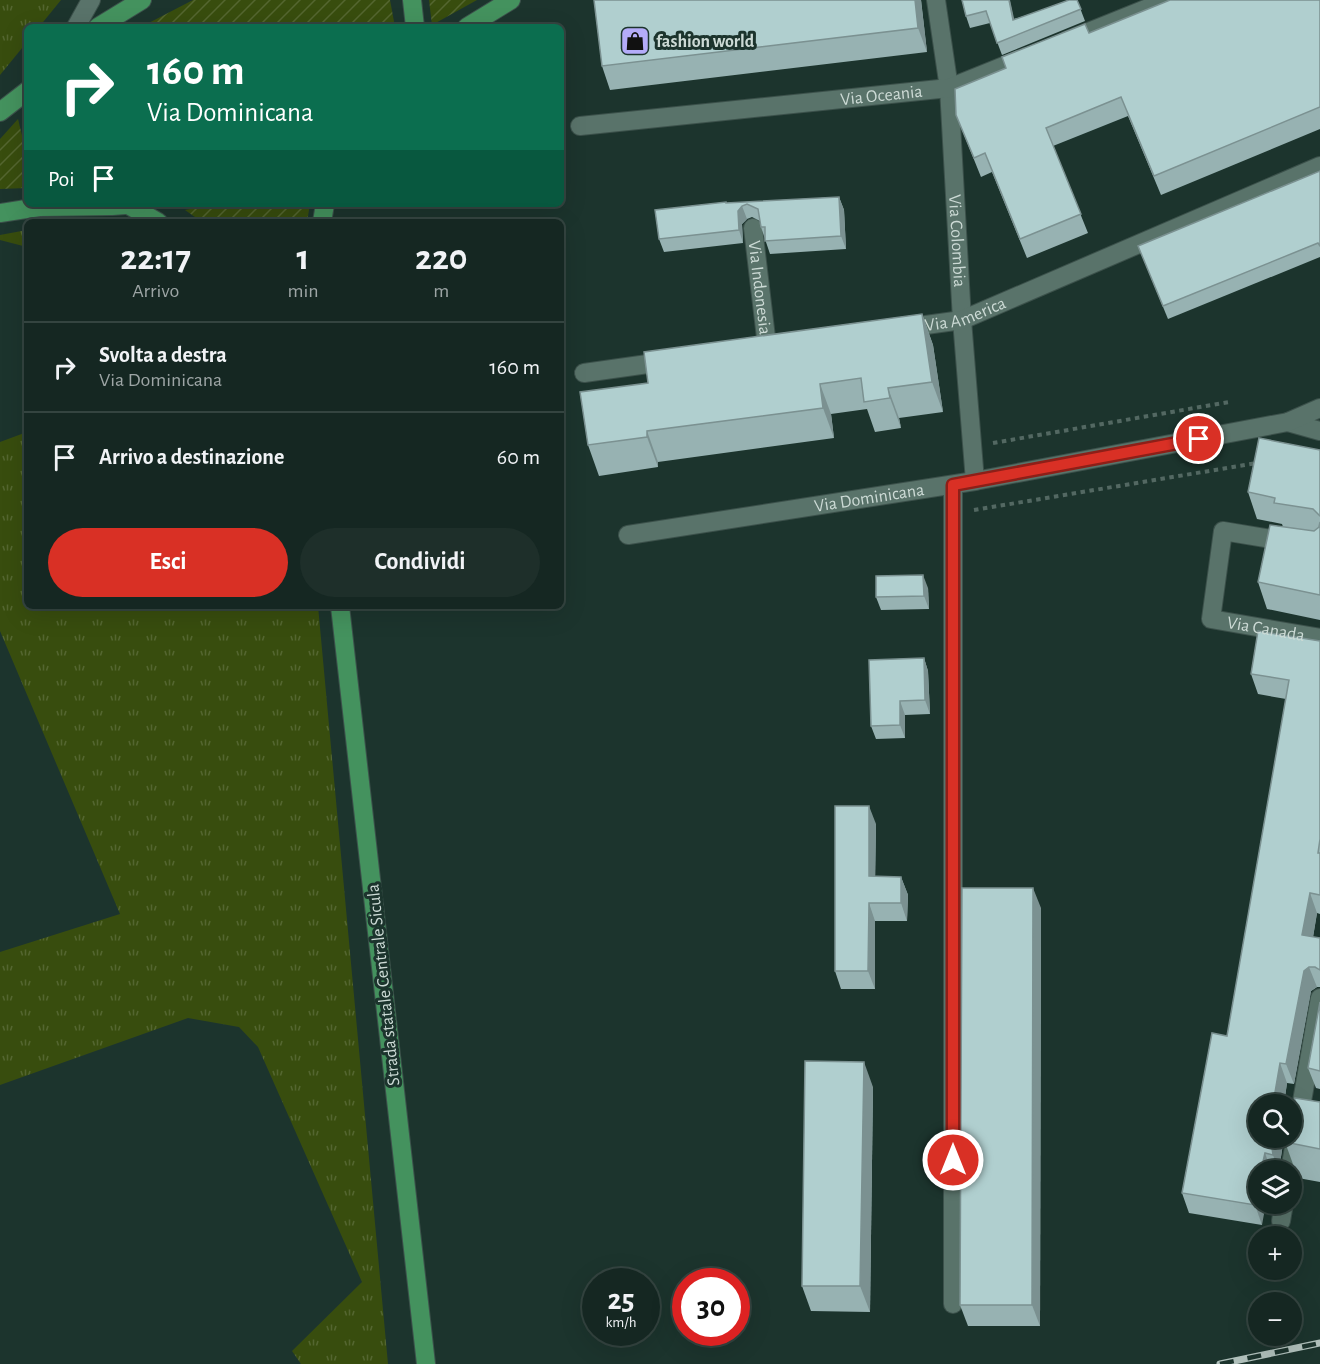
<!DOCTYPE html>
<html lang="it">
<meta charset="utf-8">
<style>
:root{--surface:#152722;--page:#1e2f2a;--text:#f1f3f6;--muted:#9da5a5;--line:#344440;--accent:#d93025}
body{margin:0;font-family:"Alegreya Sans",sans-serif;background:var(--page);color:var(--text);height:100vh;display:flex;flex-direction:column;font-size:22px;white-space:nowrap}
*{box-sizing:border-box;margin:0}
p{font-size:20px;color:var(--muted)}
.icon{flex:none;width:33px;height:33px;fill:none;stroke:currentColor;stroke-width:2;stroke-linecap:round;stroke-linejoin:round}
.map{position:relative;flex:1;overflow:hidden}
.sheet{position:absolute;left:24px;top:219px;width:540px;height:390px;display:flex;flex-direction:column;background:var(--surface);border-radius:9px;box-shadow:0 6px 24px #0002,0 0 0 2px var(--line)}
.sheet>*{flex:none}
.guide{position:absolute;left:24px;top:24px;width:540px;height:183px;border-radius:9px;box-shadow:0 6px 24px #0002,0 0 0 2px var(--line);background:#0b6e4f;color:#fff;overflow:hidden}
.tools{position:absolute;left:1248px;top:1094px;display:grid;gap:12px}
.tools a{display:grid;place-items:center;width:54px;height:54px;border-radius:50%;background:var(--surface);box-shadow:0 6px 24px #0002,0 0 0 2px var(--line);font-size:30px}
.speed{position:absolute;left:582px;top:1268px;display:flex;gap:12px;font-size:30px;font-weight:700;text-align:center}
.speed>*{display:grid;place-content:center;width:78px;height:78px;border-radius:50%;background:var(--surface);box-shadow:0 6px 24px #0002,0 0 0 2px var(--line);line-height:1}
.speed small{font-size:15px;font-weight:400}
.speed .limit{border:9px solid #d22;background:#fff;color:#111}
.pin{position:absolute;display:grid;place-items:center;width:51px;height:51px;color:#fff;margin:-26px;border:3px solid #fff;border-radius:50%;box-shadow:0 2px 6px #0007}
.me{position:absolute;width:66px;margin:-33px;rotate:0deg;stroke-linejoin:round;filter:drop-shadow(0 0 4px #0008)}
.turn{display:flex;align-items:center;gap:21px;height:126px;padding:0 24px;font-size:27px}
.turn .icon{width:78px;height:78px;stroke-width:2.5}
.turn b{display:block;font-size:42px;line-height:51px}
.then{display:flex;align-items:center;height:57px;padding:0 24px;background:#0003;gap:12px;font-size:22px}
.eta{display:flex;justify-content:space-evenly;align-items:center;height:102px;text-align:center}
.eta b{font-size:36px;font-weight:700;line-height:42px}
.primary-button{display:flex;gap:12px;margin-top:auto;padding:12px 24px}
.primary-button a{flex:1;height:69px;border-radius:36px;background:var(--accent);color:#fff;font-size:24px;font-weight:700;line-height:69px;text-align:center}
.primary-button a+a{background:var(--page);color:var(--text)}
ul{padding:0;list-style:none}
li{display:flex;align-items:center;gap:18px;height:90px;padding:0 24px;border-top:2px solid var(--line)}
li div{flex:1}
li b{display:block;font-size:22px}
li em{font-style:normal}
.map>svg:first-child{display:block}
.grass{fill:url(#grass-tufts)}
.garden{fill:url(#garden-furrows)}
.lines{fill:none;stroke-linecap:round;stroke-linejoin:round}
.minor-casing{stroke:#3c514b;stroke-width:20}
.major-casing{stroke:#3c514b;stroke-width:20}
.path{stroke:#536862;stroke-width:4;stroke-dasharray:4.5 4.5;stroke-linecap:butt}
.minor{stroke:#59736a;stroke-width:18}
.major{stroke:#44925e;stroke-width:18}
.rail-casing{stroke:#afbfba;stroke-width:7}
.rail{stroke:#1c342d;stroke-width:4.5;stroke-dasharray:14;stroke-linecap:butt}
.wall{fill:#97b2b2}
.shaded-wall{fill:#7b9191}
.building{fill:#b0cfcf;stroke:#7b9191;stroke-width:1.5}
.route-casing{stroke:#8d1f18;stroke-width:15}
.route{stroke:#d93025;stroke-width:10}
.labels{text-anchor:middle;stroke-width:6;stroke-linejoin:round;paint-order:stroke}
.poi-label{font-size:18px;font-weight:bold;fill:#ccdad5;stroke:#1c342d;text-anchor:start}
.street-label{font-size:18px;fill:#ccdad5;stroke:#1c342d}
</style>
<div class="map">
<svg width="1320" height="1364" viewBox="0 0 1320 1364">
<defs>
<pattern id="grass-tufts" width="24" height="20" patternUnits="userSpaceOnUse" patternTransform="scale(1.5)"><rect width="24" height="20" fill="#384d0e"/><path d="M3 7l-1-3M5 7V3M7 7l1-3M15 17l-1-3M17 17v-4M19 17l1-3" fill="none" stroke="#546630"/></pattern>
<pattern id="garden-furrows" width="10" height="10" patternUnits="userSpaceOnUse" patternTransform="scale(1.5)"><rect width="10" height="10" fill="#384d0e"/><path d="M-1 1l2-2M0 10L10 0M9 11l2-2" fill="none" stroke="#546630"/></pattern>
</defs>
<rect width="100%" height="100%" fill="#1c342d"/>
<g class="grass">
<path d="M0,0H61L39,27H27V42L0,75Z"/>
<path d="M27,230V247L0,240V235Z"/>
<path d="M27,432V606H318L388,1364H301L292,1351L362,1282L258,1047L239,1027L188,1018L0,1085V952L120,914L0,631V442Z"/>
</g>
<g class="garden">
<path d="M193,0H390L395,27H141Z"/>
<path d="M429,0H477L432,25Z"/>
<path d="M18,119L27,156V188L0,189V139Z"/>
<path d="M217,204H310L307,222H202L185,210Z"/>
</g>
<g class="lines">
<g class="minor-casing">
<g id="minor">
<path id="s1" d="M936,0L949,88L962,320L975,481"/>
<path d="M76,27L91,0"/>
<path d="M1066,41L1168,0"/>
<path id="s2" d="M580,126L949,88L1026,57"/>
<path id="s3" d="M753,228L767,346"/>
<path id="s4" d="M904,328L962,320L1320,166"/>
<path d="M584,373L669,361"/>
<path d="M1288,422L1320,431"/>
<path d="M953,485V1304"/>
<path id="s5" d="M628,535L975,481L1288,422L1320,408"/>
<path id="s6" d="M1320,547L1223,531L1211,619L1320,638"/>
<path d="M1290,1170L1320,998"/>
<path d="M1281,1221L1284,1203"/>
</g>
</g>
<g class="major-casing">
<g id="major">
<path d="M412,0L415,27"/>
<path d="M98,27L142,0"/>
<path d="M467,27L511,0"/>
<path d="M0,112L27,91"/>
<path d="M130,206L158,222"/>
<path d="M0,213L39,207L112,206L139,204"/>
<path d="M322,222L325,204"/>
<path d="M340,606L426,1364"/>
</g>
</g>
<g class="path">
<path d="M993,443L1229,402"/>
<path d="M974,510L1257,463"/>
</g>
<use href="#minor" class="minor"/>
<use href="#major" class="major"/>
<g class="rail-casing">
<path id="rail" d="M1220,1364L1320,1343"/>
</g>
<use href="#rail" class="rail"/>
</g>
<g class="wall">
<path d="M594,0H921L927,52L610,90L602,66Z"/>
<path d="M962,0L1014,19L1077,0L1085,21L1002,55L990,23L970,28L966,16Z"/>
<path d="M1320,0V129L1161,195L1128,116L1053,146L1088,233L1027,258L992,172L981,177L956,115L1089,33Z"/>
<path d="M1320,171V257L1168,319L1138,246Z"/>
<path d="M839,197L844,210L846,249L770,254L761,227L760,221L752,217L747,219L742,224L743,243L664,252L659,239L727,203Z"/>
<path d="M922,314L933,345L943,412L899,418L901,428L875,432L867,409L831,414L834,438L658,462V467L599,476L588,445L648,383Z"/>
<path d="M1320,450V620L1267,609L1258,582L1283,527L1282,524L1257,519L1248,492Z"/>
<path d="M928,588L929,609L881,610L876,597Z"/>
<path d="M1320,641V914L1317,913L1313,937L1320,938V987H1317L1311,991L1294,1084L1287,1083L1284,1104H1258L1284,1137L1279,1170H1258L1262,1225L1189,1213L1182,1193L1227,1036L1286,699L1258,694L1251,674Z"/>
<path d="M924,658L928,671L930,714L905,715V738L876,739L871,726Z"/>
<path d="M876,824L875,877H901L908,895L907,921H875V989H841L835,971Z"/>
<path d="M1041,908L1040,1326H968L960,1305Z"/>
<path d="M1320,1002V1089L1316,1088L1308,1068Z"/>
<path d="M873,1087L870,1312L811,1311L802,1286Z"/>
<path d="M1320,1102V1182L1298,1178L1285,1142Z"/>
</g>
<g class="shaded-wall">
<path d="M915,0H921L927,52L918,28Z"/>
<path d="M1009,0H1010L1017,32L1013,20Z"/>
<path d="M839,197L844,210L846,249L841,236Z"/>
<path d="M742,206L747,219L742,224L743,243L739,230L738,211Z"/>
<path d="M922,314L933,345L943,412L932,382Z"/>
<path d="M820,384L831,414L834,438L823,408Z"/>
<path d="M888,388L899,418L901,428L890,398Z"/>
<path d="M647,431L658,462V467L647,437Z"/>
<path d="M923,575L928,588L929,609L924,596Z"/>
<path d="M924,658L928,671L930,714L925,700Z"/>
<path d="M900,701L905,715V738L900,725Z"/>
<path d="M869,806L876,824L875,894L869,876Z"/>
<path d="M901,877L908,895L907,921L901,903Z"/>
<path d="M1033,888L1041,908L1040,1326L1032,1305Z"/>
<path d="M1310,893L1317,913L1310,955L1302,935Z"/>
<path d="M869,903L875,921V989L868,971Z"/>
<path d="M1309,967L1317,987L1311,991L1294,1084L1286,1064L1304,971Z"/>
<path d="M864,1062L873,1087L870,1312L860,1286Z"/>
<path d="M1280,1063L1287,1083L1284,1104H1273Z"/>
<path d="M1274,1137H1284L1279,1170H1278L1273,1155L1272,1148Z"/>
<path d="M1265,1153L1271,1170H1261Z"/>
<path d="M1258,1186V1203H1266L1262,1225L1255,1205Z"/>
</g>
<g class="building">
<path d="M594,0H915L918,28L602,66Z"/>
<path d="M962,0H1009L1013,20L1069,0H1077L1081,9L997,43L986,11L966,16Z"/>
<path d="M1170,0H1320V107L1154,176L1121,97L1046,128L1081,214L1020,239L985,153L974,158L956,115L955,89L1006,68L1002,57L1085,24L1089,33Z"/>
<path d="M1320,171V246L1318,243L1163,306L1138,246Z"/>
<path d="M839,197L841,236L765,241V227H761L758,209L747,204L742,206L738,211L739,230L659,239L655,210L726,202V203Z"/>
<path d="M922,314L932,382L888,388L890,398L864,402L861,378L820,384L823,408L647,431V437L588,445L580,392L648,383L644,352Z"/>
<path d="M1259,438L1320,450V516L1313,509L1274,503L1275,498L1248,492Z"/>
<path d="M1320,522V595L1258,582L1270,525L1314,531L1319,527Z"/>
<path d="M923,575L924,596L876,597V576Z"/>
<path d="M1258,631L1320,641V839L1318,853H1320V895L1310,893L1302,935L1320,938V970L1315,967H1309L1304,971L1286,1064L1280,1063L1273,1104H1258V1137H1274L1272,1148L1273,1155L1265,1153L1261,1170H1258V1186L1255,1205L1182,1193L1212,1033L1227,1036L1289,680L1251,674Z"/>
<path d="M924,658L925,700L900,701V725L871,726L869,660Z"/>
<path d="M835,806H869V876L901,877V903H869L868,971H835Z"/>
<path d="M962,888H1033L1032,1305H960Z"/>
<path d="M1320,1002V1071L1308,1068Z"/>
<path d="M805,1061L864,1062L860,1286H802Z"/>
<path d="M1295,1098L1320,1102V1149L1285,1142L1288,1137H1292V1116Z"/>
</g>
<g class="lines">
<g class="route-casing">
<path id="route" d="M953,1160V485L1199,439"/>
</g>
<use href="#route" class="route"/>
</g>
<defs>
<g id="shop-square" transform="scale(1.5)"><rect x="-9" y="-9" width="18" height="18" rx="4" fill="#b4acf9" stroke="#1c342d"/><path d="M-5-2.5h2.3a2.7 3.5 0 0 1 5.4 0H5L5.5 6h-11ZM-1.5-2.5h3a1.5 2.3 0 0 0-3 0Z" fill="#111"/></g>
</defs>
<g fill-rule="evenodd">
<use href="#shop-square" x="635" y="41"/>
</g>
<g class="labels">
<g class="poi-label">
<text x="656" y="47">fashion world</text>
</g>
<g class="street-label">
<text dy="6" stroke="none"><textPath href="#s2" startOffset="303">Via Oceania</textPath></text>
<text dy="6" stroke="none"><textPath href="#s1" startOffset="242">Via Colombia</textPath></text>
<text dy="6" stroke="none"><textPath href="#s3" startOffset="60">Via Indonesia</textPath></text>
<text dy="6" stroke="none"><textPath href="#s4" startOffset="63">Via America</textPath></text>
<text dy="6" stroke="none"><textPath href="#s5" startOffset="244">Via Dominicana</textPath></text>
<text dy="6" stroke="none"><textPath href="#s6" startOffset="243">Via Canada</textPath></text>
<text transform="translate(383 985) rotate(-96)" y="6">Strada statale Centrale Sicula</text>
</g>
</g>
</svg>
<div class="tools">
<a><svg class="icon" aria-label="search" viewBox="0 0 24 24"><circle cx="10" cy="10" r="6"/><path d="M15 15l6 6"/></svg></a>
<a><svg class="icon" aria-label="layers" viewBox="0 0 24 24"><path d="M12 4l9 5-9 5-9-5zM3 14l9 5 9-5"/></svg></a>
<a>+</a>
<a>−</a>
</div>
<div class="speed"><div>25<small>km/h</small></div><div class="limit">30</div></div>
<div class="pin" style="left:1199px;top:439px;background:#d93025"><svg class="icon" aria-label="arrive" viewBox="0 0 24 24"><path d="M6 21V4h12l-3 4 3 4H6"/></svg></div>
<svg class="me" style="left:953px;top:1160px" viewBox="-20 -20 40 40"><circle r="17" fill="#d93025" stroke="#fff" stroke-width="3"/><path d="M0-11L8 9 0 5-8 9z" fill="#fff"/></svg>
<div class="guide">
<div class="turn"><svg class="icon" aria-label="right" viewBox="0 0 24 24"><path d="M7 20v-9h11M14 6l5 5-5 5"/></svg><div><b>160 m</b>Via Dominicana</div></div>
<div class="then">Poi<svg class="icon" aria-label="arrive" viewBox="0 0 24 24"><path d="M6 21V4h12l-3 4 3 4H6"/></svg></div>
</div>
<section class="sheet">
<div class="eta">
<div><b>22:17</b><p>Arrivo</p></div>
<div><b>1</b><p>min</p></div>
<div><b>220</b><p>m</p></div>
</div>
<ul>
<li><svg class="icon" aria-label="right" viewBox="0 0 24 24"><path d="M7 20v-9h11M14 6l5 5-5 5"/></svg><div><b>Svolta a destra</b><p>Via Dominicana</p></div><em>160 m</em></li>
<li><svg class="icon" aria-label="arrive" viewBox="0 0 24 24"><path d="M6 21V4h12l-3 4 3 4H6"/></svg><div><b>Arrivo a destinazione</b></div><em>60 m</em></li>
</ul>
<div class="primary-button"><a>Esci</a><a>Condividi</a></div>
</section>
</div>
